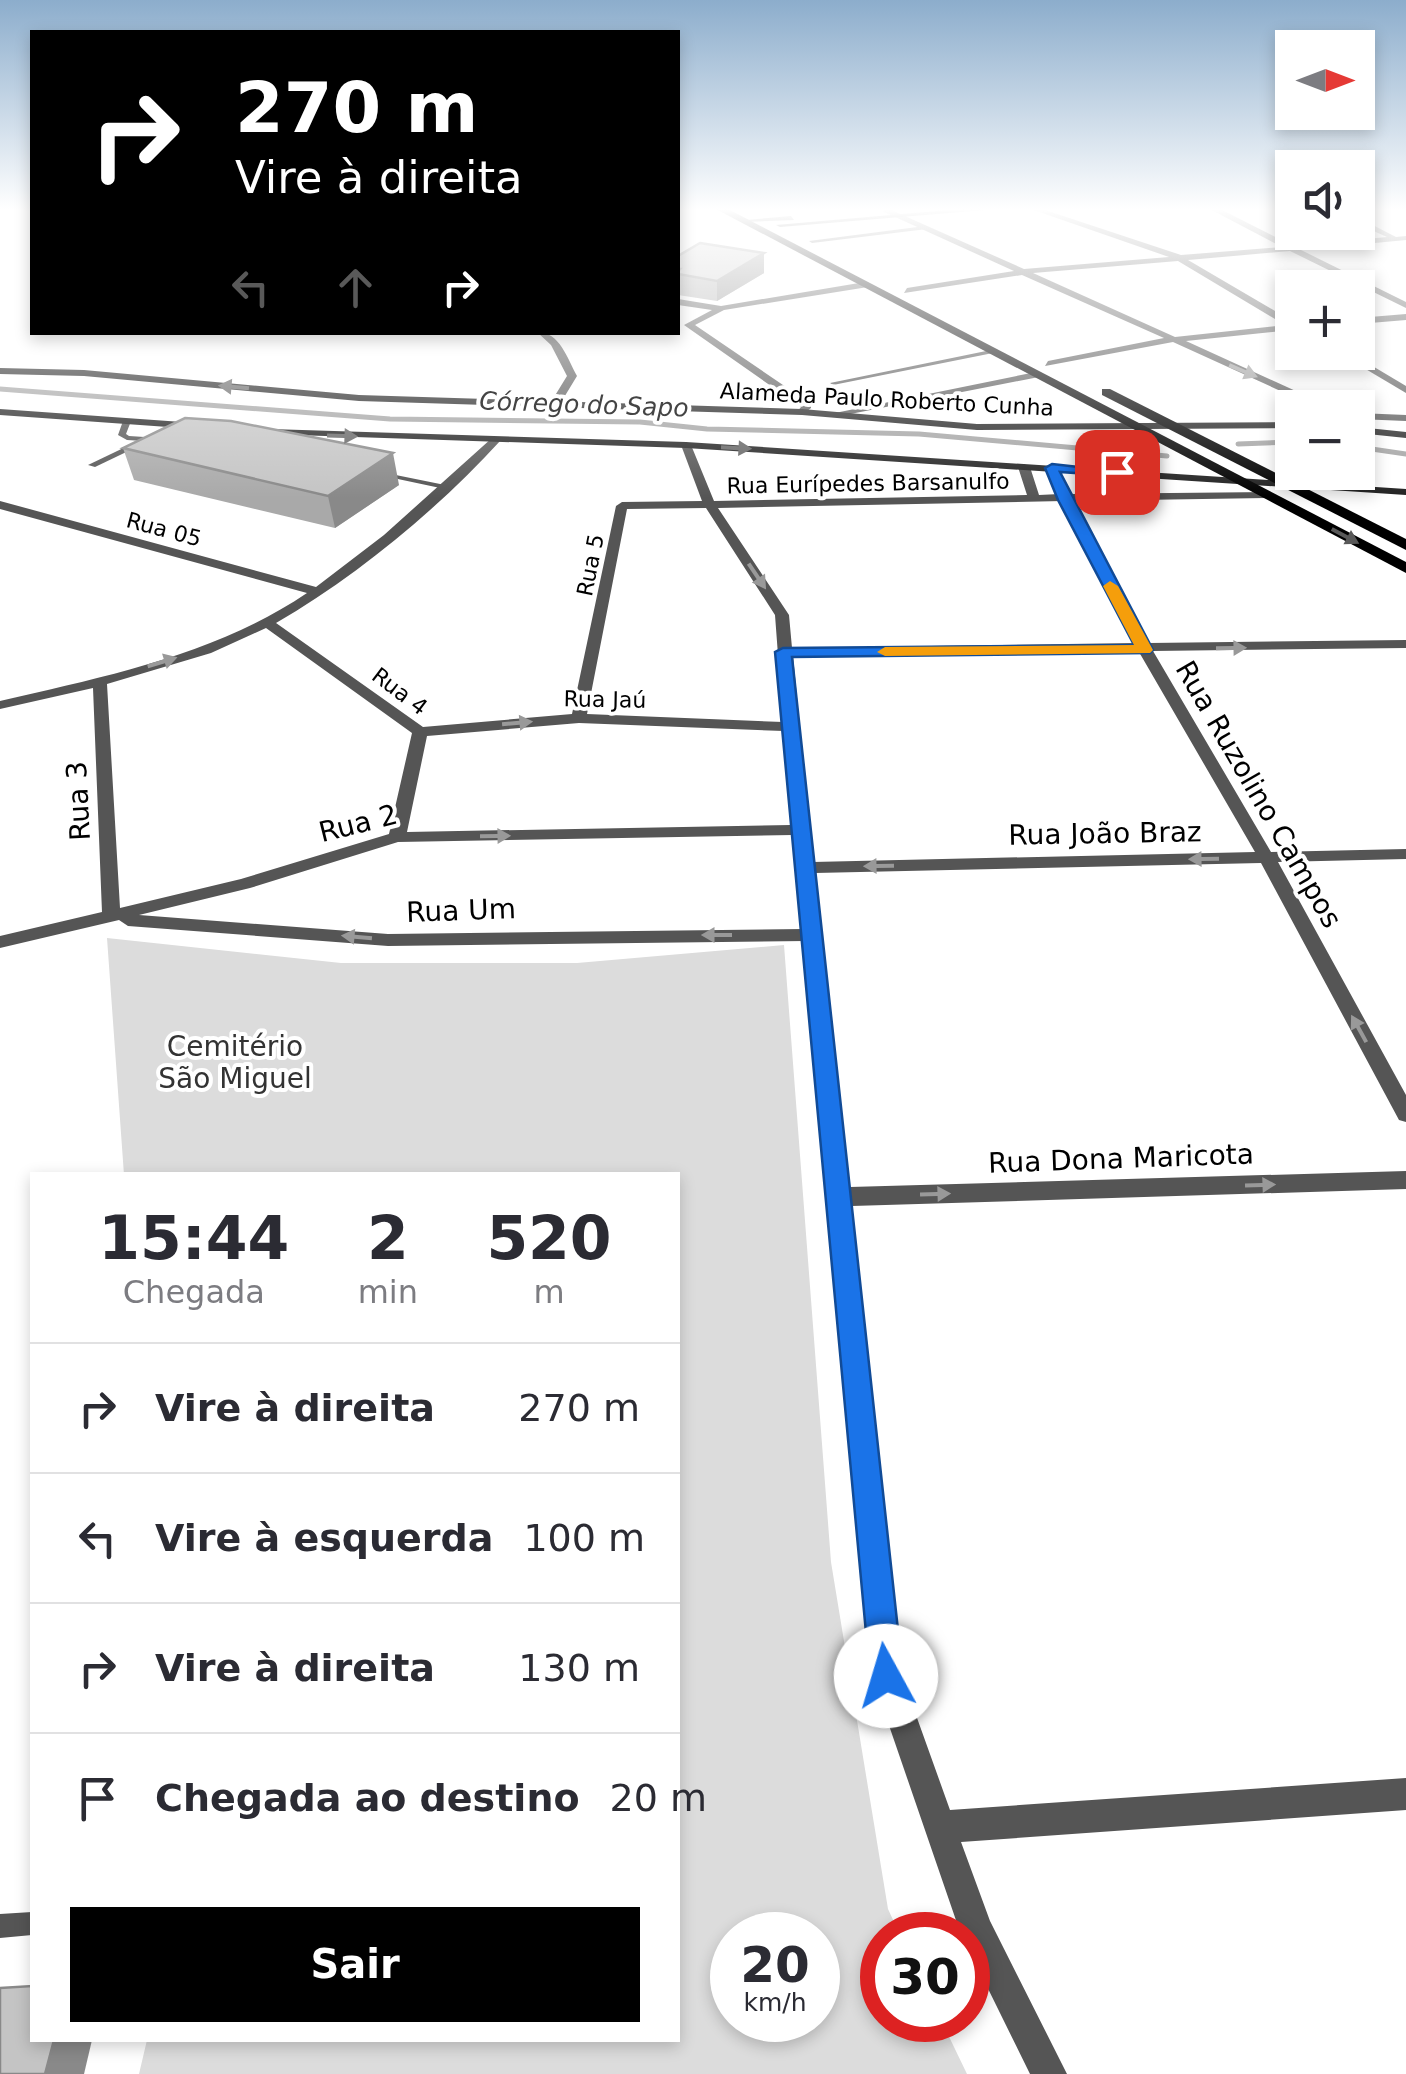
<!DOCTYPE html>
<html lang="pt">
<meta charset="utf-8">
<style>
:root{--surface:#fff;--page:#f7f7f7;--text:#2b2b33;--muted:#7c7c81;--line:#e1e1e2;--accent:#000}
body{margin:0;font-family:"DejaVu Sans",sans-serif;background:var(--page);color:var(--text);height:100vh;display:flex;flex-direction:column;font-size:38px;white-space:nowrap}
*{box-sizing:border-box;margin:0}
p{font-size:32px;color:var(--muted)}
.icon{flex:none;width:55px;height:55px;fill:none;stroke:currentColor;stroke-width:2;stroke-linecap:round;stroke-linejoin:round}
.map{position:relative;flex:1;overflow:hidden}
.drawer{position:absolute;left:30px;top:1172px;width:650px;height:870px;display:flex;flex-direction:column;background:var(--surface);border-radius:0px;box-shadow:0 5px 15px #0003}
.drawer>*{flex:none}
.top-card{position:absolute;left:30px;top:30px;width:650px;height:305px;border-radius:0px;box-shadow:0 5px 15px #0003;background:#000;color:#fff;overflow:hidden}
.needle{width:65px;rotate:90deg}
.tools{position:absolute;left:1275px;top:30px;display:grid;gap:20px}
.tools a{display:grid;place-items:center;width:100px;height:100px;border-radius:0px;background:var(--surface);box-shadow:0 5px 15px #0003;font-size:50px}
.speed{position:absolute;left:710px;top:1912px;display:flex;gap:20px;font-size:50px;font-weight:700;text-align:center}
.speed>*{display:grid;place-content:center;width:130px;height:130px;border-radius:50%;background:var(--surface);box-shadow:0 5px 15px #0003;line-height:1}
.speed small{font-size:25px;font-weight:400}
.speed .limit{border:15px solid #d22;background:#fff;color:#111}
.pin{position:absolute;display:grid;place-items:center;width:85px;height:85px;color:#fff;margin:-42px;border-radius:20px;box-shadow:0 5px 15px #0006}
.me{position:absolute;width:110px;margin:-55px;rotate:354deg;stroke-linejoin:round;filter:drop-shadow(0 0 8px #0008)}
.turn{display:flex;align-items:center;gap:35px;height:210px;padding:0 40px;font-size:45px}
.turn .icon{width:130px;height:130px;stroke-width:2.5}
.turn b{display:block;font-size:70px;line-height:85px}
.lanes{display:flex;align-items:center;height:95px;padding:0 40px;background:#0003;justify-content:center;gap:50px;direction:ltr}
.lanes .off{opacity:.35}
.eta{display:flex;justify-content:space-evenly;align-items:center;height:170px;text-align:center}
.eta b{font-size:60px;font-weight:700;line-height:70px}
.button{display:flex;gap:20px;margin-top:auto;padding:20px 40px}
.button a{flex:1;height:115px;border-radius:0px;background:var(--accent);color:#fff;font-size:40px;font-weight:700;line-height:115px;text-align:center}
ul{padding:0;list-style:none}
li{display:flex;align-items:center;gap:30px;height:130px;padding:0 40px;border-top:2px solid var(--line)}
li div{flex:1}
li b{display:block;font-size:38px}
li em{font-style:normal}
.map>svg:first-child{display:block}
.green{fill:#dcdcdc;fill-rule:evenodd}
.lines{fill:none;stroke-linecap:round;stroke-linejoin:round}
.stream{stroke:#a3a3a3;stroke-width:5}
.lane{fill:#555;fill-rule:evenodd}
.street{fill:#555;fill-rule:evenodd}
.secondary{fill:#222;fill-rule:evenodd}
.primary{fill:#000;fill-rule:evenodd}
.wall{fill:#a9a9a9}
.shaded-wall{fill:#898989}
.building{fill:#c4c4c4;stroke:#898989;stroke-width:2.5}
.oneway{fill:#999}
.oneway2{fill:#646464}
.oneway3{fill:#595959}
.route{fill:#1a73e8;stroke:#114b97;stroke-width:2.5}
.slow{fill:#f59e0b}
.labels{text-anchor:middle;stroke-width:8;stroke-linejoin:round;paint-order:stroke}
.far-street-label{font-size:22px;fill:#000;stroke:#fff}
.far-water-label{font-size:25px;font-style:italic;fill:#444;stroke:#fff}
.street-label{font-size:28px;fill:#000;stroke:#fff}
.park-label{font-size:28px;fill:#333;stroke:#fff}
</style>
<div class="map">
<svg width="1406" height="2074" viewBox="0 0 1406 2074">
<rect width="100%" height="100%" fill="#fff"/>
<path class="green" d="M107,938L341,963H577L784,945L831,1562L888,1909L900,1935H882V2020H941L967,2074H139L147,2040H678V1175H124ZM818,1935V2020H732V1935Z"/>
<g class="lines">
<g class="stream">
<path d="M0,389L390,419L640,422L707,429L919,434L1167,456"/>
<path d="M1238,444L1292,442"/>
<path d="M1358,447L1406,454"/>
</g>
<g class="lane">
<path d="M925,226L927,229L812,243L809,241Z"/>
<path d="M991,350L993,353L833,385L830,383Z"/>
<path d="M127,419L131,421L126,434L129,436L160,438L164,440L160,442L127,440L118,435L123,421Z"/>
<path d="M136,442L143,444L95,467L88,465Z"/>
<path d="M376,471L445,485L449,487L445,489L379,475H376Z"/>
<path d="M32,1912V1935L0,1938V1914Z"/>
</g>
<g class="street">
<path d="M1025,207H1036L1181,255L1282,247L1206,207H1216L1293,246L1387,237L1358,224V219H1361L1396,237L1406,236V240L1301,250L1406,302V308L1290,251L1188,260L1292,321V330L1186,341L1333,408H1318L1173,342L1045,366L1048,361L1164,338L1022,275L904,293L907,288L1014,271L882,211L889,209L1024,269L1169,257ZM1178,261L1285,325L1175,337L1033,273Z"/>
<path d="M865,282L868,287L724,310L695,325L811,404V408L802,415L797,412L801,407L684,325L712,310L678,305V299L721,306Z"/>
<path d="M1406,314V320L1358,324V318Z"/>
<path d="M537,332C560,332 567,358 577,376L560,404L551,402L567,376L551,345Z"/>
<path d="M1337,352H1349L1406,386V393Z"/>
<path d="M1036,372L1039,377L835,417L830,414Z"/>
<path d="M1358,413L1406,415V421L1358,419Z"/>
<path d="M492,438L501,440C438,509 357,576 276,623L423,727L572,714L616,506L622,502L702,501L681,445L686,442L691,445L714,501L1027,495L1018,467L1024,464L1030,467L1039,495L1060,494L1046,468L1052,465L1058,468L1071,494L1270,492L1272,494L1266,498L1075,501L1149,643L1406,640V648L1153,651L1271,852L1406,849V859L1278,862L1406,1095V1122L1399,1120L1261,863L815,873L850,1187L1406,1171V1189L852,1206L902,1676L950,1810L1406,1778V1810L961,1842L990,1921L1067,2074H1030L968,1948V1935H962L959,1929L872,1676L805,941L388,946L128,926L119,920L0,948V936L102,912L93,688L0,709V701C106,676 215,655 307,593L0,509V501L316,587L384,535ZM1063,501L1135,643L792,648L789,615L718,508ZM706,508L775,615L783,722L587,714L627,509ZM266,628L412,733L389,834L241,879L120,908L107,684L211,653ZM1139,652L1255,852L813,862L793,656ZM579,723L784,731L791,825L407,832L427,736ZM792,835L804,929L388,934L139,915L250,888L398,842Z"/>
</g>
<g class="secondary">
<path d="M983,207H1020L780,227L776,225Z"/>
<path d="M791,216L794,220L742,222L746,220Z"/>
<path d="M0,368L84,370L359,395L802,409L977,424L1292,422V428L977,430L802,415L359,401L84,376L0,374Z"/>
<path d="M1325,403L1329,408H1319L1321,404Z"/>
<path d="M0,409L196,423L201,426L196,429L0,415Z"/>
<path d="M1358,427L1406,432V438L1358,433Z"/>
<path d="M270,429L686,442L1406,489V495L686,448L266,434L265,432Z"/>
</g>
<g class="primary">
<path d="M712,207H724L1406,562V573Z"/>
<path d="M1102,389H1110L1406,539V550L1102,395Z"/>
</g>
</g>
<g class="wall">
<path d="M0,207H32V211L0,208Z"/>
<path d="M764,253V273L717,301L678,295V256Z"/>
<path d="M123,448L399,485L335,528L134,480Z"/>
</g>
<g class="shaded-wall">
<path d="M764,253V273L717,301V281Z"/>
<path d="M393,453L399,485L335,528L328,496Z"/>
<path d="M54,2040H92L84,2074H45Z"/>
</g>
<g class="building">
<path d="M700,243L764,253L717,281L678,274V271L680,269H678V256Z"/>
<path d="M185,418L231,421L393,453L328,496L123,448Z"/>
<path d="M32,1986V2040H54L45,2074H0V1988Z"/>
</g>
<defs><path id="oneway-solid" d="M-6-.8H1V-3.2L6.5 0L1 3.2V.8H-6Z" transform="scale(2.5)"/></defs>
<g class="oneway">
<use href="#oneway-solid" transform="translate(1243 371) rotate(23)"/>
<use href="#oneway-solid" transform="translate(757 576) rotate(56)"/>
<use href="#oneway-solid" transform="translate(1231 648) rotate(-1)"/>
<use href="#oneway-solid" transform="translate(162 662) rotate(-17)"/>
<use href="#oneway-solid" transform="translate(517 723) rotate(-5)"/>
<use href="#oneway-solid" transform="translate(495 836) rotate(-1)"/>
<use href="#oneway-solid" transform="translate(1204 859) rotate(179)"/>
<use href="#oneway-solid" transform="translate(879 866) rotate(179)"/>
<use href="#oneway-solid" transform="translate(717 935) rotate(180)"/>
<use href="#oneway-solid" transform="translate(357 937) rotate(-175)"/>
<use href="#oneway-solid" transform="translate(1359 1029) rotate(-119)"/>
<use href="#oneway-solid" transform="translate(1260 1185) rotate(-2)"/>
<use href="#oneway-solid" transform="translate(935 1194) rotate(-2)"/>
</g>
<g class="oneway2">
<use href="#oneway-solid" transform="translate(234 387) rotate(-175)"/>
<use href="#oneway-solid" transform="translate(342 436) rotate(2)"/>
<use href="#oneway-solid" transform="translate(736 448) rotate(3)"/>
</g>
<use class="oneway3" href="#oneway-solid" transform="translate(1345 536) rotate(28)"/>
<linearGradient id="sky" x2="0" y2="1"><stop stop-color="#8cadcc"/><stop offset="0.42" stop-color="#fff"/><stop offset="1" stop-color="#fff" stop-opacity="0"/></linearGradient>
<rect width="1406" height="498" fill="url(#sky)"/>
<path class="route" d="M1052,464L1124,472L1117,476L1060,472L1153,650L1150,653L792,657L903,1676L898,1688L886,1693L875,1688L870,1676L775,652L783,648L1134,645L1058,500L1045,468Z"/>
<path class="slow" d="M1110,581L1118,586L1153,650L1150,653L885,656L877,652L885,647L1134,645L1103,586Z"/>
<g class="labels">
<g class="far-street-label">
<text transform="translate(887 399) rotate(3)" y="8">Alameda Paulo Roberto Cunha</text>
<text transform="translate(868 483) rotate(-1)" y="8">Rua Eurípedes Barsanulfo</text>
<text transform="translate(164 529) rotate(15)" y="8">Rua 05</text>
<text transform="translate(590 565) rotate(-79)" y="8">Rua 5</text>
<text transform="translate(400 691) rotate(37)" y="8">Rua 4</text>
<text transform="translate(605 699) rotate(1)" y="8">Rua Jaú</text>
</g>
<g class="far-water-label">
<text transform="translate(584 404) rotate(2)" y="9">Córrego do Sapo</text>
</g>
<g class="street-label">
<text transform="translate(1259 794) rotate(60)" y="10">Rua Ruzolino Campos</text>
<text transform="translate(78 801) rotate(-93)" y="10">Rua 3</text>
<text transform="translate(358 823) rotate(-14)" y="10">Rua 2</text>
<text transform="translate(1105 833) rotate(-1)" y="10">Rua João Braz</text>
<text transform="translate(461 910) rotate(-2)" y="10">Rua Um</text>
<text transform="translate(1121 1158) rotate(-2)" y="10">Rua Dona Maricota</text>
</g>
<g class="park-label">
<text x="235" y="1056">Cemitério<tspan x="235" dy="32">São Miguel</tspan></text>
</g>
</g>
</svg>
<div class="tools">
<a><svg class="needle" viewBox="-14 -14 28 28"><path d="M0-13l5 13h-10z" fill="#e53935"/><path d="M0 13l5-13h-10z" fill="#7c7c81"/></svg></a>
<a><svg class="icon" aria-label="sound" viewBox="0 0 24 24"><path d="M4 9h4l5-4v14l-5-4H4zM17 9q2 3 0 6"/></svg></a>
<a>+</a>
<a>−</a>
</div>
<div class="speed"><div>20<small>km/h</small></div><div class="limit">30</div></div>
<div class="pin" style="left:1117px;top:472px;background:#d93025"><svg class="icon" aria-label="arrive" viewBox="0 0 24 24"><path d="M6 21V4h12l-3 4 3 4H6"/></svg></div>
<svg class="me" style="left:886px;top:1676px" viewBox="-20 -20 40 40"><circle r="19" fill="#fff"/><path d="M0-13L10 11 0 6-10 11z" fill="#1a73e8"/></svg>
<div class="top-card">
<div class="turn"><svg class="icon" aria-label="right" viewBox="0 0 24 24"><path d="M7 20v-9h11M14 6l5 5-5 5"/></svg><div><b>270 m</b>Vire à direita</div></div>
<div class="lanes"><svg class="icon off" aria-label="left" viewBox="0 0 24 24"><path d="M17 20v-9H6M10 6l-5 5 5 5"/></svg><svg class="icon off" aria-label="ahead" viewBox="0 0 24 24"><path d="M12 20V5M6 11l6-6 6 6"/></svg><svg class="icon" aria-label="right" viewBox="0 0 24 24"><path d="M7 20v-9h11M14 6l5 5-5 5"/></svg></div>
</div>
<section class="drawer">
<div class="eta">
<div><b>15:44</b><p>Chegada</p></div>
<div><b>2</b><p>min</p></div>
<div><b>520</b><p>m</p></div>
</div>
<ul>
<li><svg class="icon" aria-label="right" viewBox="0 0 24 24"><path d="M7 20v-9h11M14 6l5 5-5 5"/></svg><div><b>Vire à direita</b></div><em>270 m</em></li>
<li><svg class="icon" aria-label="left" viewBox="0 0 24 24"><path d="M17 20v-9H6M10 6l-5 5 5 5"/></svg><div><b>Vire à esquerda</b></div><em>100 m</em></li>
<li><svg class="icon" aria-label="right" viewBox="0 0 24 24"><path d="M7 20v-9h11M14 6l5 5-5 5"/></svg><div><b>Vire à direita</b></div><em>130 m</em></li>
<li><svg class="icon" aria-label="arrive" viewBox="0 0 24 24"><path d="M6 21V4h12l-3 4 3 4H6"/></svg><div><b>Chegada ao destino</b></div><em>20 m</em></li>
</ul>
<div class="button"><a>Sair</a></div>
</section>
</div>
